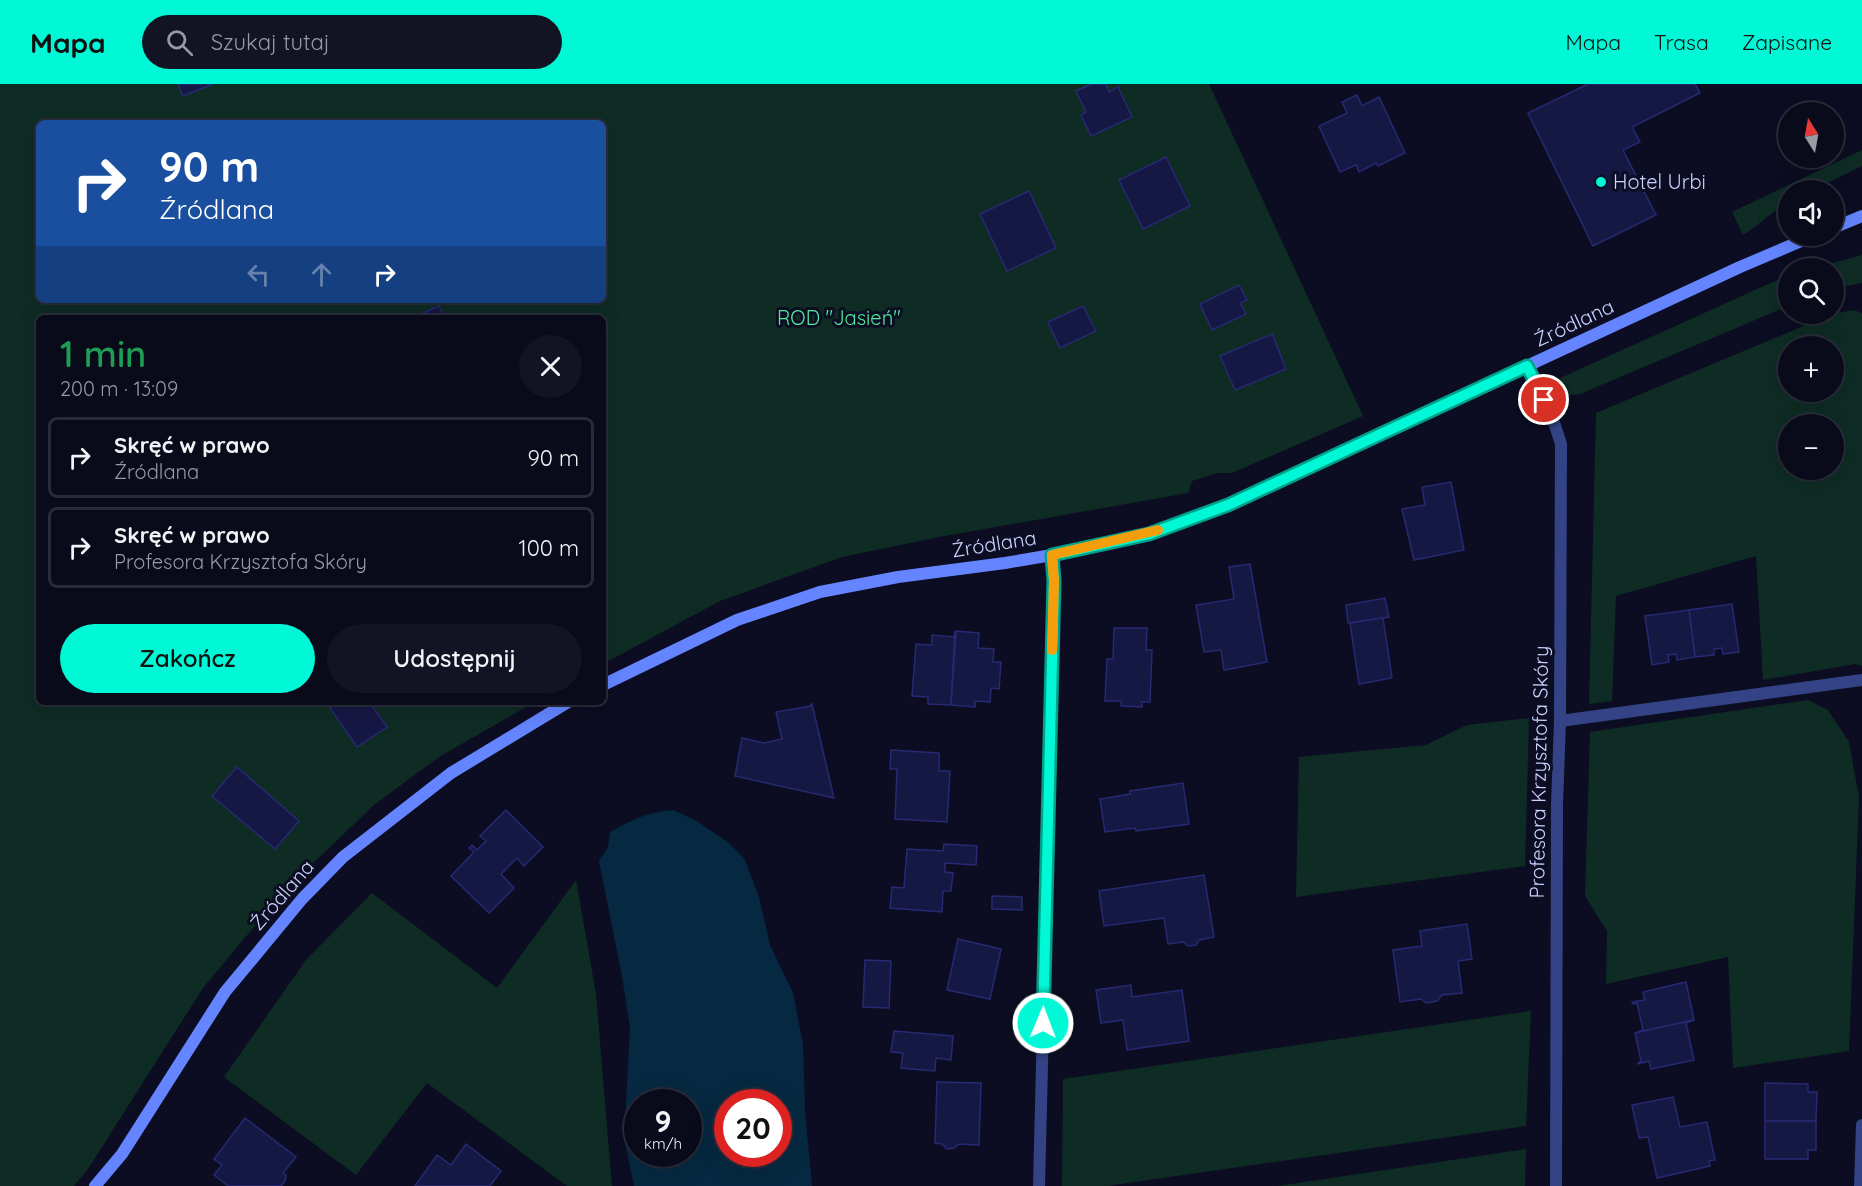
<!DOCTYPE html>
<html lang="pl">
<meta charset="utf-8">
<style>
:root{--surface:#090a1a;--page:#121323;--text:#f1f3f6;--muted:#999aa2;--line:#292b39;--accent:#00f8d6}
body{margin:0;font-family:Quicksand,sans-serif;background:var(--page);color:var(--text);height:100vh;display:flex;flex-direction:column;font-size:22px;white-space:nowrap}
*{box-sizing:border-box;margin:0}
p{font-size:20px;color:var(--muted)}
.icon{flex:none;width:33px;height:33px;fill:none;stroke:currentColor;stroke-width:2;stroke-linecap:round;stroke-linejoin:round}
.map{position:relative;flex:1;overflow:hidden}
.details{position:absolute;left:36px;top:231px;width:570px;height:390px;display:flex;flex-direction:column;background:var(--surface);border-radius:9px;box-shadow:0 6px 24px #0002,0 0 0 2px var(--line)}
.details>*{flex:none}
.hud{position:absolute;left:36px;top:36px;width:570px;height:183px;border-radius:9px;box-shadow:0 6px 24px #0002,0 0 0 2px var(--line);background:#1a4fa0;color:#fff;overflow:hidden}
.needle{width:39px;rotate:349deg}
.tools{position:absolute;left:1778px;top:18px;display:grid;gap:12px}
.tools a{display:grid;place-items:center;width:66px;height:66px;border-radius:50%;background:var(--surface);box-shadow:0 6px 24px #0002,0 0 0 2px var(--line);font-size:30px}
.speed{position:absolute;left:624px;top:1005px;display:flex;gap:12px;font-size:30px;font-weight:700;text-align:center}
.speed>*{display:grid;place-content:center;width:78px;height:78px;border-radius:50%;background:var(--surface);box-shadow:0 6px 24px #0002,0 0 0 2px var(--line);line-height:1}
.speed small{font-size:15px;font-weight:400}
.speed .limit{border:9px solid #d22;background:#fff;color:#111}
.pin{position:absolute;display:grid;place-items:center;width:51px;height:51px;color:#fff;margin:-26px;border:3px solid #fff;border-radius:50%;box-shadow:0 2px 6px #0007}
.me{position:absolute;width:66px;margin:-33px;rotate:1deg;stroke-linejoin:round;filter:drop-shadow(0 0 4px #0008)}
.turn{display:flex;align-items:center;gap:21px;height:126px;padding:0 24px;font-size:27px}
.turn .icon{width:78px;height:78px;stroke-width:2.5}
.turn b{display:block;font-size:42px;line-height:51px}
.lanes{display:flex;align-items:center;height:57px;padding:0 24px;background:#0003;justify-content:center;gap:30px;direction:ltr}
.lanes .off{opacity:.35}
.round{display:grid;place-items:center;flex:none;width:63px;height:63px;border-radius:32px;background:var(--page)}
.headline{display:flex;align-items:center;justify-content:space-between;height:102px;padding:0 24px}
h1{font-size:36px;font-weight:600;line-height:45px;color:#1e9e55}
.cta{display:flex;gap:12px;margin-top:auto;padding:12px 24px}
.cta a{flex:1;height:69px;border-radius:36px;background:var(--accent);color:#111;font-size:24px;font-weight:600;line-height:69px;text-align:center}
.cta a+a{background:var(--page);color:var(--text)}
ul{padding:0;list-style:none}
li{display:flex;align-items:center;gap:18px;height:81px;margin:0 12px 9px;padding:0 12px;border:3px solid var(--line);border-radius:9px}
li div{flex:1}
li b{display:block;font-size:22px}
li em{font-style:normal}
header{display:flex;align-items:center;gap:36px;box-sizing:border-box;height:84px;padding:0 30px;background:var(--accent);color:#111}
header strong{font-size:28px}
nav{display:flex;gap:33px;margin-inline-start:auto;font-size:21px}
.search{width:420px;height:54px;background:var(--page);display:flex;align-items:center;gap:15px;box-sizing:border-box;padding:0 21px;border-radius:33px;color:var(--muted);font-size:22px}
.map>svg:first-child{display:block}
.green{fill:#0e2c24;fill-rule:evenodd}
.water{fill:#062941;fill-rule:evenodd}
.building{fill:#161844;stroke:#272972;stroke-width:1.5}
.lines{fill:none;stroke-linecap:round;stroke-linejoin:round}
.lane{stroke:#334385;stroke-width:12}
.street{stroke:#334385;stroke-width:12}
.secondary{stroke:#6485ff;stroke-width:12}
.route-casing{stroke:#00a18b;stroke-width:15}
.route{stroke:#00f8d6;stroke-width:10}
.slow{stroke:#f59e0b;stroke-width:10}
.poi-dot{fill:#00f8d6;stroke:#0c0d22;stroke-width:2}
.labels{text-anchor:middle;stroke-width:6;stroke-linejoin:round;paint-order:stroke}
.poi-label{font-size:20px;fill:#cdd3ff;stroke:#0c0d22;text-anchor:start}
.park-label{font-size:20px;fill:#50e89e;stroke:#0c0d22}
.street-label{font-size:20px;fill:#cdd3ff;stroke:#0c0d22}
</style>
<header>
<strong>Mapa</strong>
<div class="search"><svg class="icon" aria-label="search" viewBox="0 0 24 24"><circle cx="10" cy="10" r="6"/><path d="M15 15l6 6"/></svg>Szukaj tutaj</div>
<nav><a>Mapa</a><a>Trasa</a><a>Zapisane</a></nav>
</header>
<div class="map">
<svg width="1862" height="1102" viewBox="0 0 1862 1102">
<rect width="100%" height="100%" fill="#0c0d22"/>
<g class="green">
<path d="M0,0H1209L1363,332L1232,389H1217L1192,397L1188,409L939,453L842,473L720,517L603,580V234H39V618H535L439,673L374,721L283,808L203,904L88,1085L74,1102H0ZM39,39H603V216H39Z"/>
<path d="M1862,66V82L1813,106H1788V119C1770,128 1759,142 1743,151L1732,128Z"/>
<path d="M1862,171V199L1833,205V184H1815Z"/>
<path d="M1788,193V222L1580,310L1565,312L1558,307V295L1775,197Z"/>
<path d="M1854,226L1862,229V582L1855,580L1763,596L1756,472L1616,512L1612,617L1589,620L1596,329L1832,230ZM1833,262V308H1788V262ZM1833,340V386H1788V340Z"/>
<path d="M1808,616L1828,626L1849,658L1859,713L1849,967L1733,984L1728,873L1606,900L1607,847L1585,812L1590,648Z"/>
<path d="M1529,634L1525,782L1296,813L1299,673L1426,661L1467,641Z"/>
<path d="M576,796L596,910L612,1102H567L427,999L356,1091L224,993L306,876L372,809L497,904Z"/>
<path d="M1531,927L1526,1042L1107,1102H1062L1063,995Z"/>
<path d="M1526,1065L1525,1102H1278Z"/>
</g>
<path class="water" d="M673,726L695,736L729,759L744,774L759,813L770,861L793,909L803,960L805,1027L812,1102H634L624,1055L630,944L622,892L599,777L608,763L610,748C631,736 648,728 673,726ZM688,1018V1070H638V1018ZM778,1018V1070H728V1018Z"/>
<g class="building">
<path d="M178,0H213L183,12Z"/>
<path d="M1092,0H1106L1109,8L1118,3L1132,33L1091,52L1081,31L1086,28L1076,7Z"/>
<path d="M1588,0H1695L1700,9L1632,43L1640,58L1623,66L1656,131L1593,162L1528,29Z"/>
<path d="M1357,11L1362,22L1379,13L1405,69L1378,82L1376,79L1359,88L1356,81L1340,88L1319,42L1347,29L1342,18Z"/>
<path d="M1166,73L1190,122L1143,145L1119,96Z"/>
<path d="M1029,107L1056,164L1007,187L980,130Z"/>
<path d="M1239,201L1247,216L1240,219L1246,230L1212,246L1200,220Z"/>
<path d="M439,222L445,234H411Z"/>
<path d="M1083,222L1096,247L1060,264L1048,238Z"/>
<path d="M1272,250L1286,285L1235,306L1220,272Z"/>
<path d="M1451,398L1464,466L1414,476L1402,425L1425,421L1422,403Z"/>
<path d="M1250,480L1267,578L1224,586L1221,566L1204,568L1196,521L1234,515L1229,483Z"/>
<path d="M1385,514L1389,533L1348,539L1346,521Z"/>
<path d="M1732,520L1739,568L1723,570L1722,564L1714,565V571L1695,573L1689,526Z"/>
<path d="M1689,526L1695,573L1677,576L1676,570L1668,571L1669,578L1652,581L1645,532Z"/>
<path d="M1383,534L1392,594L1359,600L1350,539Z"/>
<path d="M1114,544H1147L1146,566H1152L1150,618H1142V623L1121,622V617H1105L1107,575H1113Z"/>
<path d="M955,547L951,621L928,620V613L912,612L916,560L932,561V551L954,553Z"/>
<path d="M956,547L979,549L978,564L994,565L993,578H1001L999,605L991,604L990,618L975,617V623L951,621Z"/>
<path d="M326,618H369L387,643L357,663Z"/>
<path d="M811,620H812L834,714L735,692L742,654L764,659L782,655L776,628L811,622Z"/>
<path d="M891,666L939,669V687H950L947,738L895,735L897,685H890Z"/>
<path d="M237,683L299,737L275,765L212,712Z"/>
<path d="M1183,699L1189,740L1136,747L1135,744L1105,748L1100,715L1130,710V707Z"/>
<path d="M506,726L543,763L524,782L517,774L501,790L514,804L489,829L451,792L474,768L469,764L472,761L477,766L486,757L480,752Z"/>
<path d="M944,760L977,762L976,781L945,779V788L953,789L951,807H943L942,828L890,824L892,803L904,804L907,765L943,767Z"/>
<path d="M1204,791L1214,853L1199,856L1196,861L1188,862L1183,858L1168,860L1164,834L1104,842L1099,807Z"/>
<path d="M992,812L1022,813V826L992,825Z"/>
<path d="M1467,840L1472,875L1458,877L1462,909L1442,911L1437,917L1426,919L1421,915L1400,918L1393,866L1422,862L1420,847Z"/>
<path d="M958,855L1001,865L990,915L947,906Z"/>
<path d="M865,876L891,877L889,924L863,923Z"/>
<path d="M1686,898L1694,936L1635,949L1643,946L1637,919L1633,920L1632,918L1645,916L1643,908Z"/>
<path d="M1131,901L1132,913L1182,906L1189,957L1127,966L1123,936L1101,939L1096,906Z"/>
<path d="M1694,936L1686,939L1694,976L1651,985L1649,977L1637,980L1641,977L1635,949Z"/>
<path d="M894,947L953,952L951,976L936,974L935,987L901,984L903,969L891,968Z"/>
<path d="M937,998L981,999L979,1061L959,1060L954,1064L947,1065L942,1060L935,1059Z"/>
<path d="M1765,999L1808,1000V1008H1817L1816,1037H1765Z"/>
<path d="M1673,1013L1680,1043L1707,1038L1715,1076L1709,1077L1710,1082L1657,1094L1648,1053L1639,1054L1632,1021Z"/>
<path d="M245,1034L296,1073L283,1089L286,1091L285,1097L281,1102H228L214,1091L222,1081L214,1075Z"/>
<path d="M1765,1037H1816V1066H1808V1075H1765Z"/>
<path d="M466,1060L501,1087L490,1102H415L437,1071L451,1081Z"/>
</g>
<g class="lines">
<g class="lane">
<path d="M1560,637L1862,596"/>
<path d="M1039,1102L1054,497L1052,471"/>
<path d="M1860,1102L1862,1041"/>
</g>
<path class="street" d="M1527,282L1552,332L1561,360L1560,637L1557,721L1556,1102"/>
<g class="secondary">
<path d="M1833,144L1862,132"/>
<path d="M603,601L737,536L820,508L898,493L1005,479L1052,471L1149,450L1228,421L1740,183L1813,152"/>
<path d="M95,1102L122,1070L225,908L302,815L343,773L451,689L568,618"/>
</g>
</g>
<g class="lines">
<g class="route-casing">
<path id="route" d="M1043,939L1054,497L1052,471L1149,450L1228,421L1527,282L1544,316"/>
</g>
<use href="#route" class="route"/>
<path class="slow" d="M1052,566L1054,497L1052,471L1158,446"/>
</g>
<circle class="poi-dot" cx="1601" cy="98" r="6"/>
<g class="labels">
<g class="poi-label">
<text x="1613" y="105">Hotel Urbi</text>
</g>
<g class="park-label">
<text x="839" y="241">ROD "Jasień"</text>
</g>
<g class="street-label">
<text transform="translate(1574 239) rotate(-25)" y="7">Źródlana</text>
<text transform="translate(994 460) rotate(-9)" y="7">Źródlana</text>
<text transform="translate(1539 688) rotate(-89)" y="7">Profesora Krzysztofa Skóry</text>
<text transform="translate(282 811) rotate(-49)" y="7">Źródlana</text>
</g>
</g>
</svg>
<div class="tools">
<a><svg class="needle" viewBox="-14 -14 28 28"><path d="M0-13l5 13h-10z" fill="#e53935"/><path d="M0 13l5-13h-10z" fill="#999aa2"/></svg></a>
<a><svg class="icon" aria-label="sound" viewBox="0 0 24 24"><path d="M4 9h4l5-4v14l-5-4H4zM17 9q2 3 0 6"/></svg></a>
<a><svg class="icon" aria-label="search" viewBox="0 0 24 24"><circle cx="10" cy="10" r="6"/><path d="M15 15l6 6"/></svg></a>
<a>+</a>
<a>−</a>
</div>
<div class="speed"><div>9<small>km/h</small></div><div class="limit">20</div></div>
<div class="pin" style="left:1544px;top:316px;background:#d93025"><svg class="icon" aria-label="arrive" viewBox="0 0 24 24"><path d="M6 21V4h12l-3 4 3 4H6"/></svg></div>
<svg class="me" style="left:1043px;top:939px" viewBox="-20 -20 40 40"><circle r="17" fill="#00f8d6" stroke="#fff" stroke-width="3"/><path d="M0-11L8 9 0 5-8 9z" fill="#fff"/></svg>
<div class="hud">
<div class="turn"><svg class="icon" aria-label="right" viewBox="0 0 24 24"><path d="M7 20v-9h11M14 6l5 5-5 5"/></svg><div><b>90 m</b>Źródlana</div></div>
<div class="lanes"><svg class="icon off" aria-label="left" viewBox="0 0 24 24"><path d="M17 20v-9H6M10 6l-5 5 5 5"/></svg><svg class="icon off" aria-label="ahead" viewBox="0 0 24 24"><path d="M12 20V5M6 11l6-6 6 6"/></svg><svg class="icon" aria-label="right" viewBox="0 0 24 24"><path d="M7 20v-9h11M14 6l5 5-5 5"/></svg></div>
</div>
<section class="details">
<div class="headline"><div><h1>1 min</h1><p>200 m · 13:09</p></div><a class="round"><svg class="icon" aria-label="close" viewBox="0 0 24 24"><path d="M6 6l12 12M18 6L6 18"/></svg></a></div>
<ul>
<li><svg class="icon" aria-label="right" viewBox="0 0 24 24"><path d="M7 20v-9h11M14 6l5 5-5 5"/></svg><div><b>Skręć w prawo</b><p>Źródlana</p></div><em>90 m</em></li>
<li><svg class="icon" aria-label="right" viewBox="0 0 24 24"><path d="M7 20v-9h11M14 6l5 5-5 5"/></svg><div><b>Skręć w prawo</b><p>Profesora Krzysztofa Skóry</p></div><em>100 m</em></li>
</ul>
<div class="cta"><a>Zakończ</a><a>Udostępnij</a></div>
</section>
</div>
